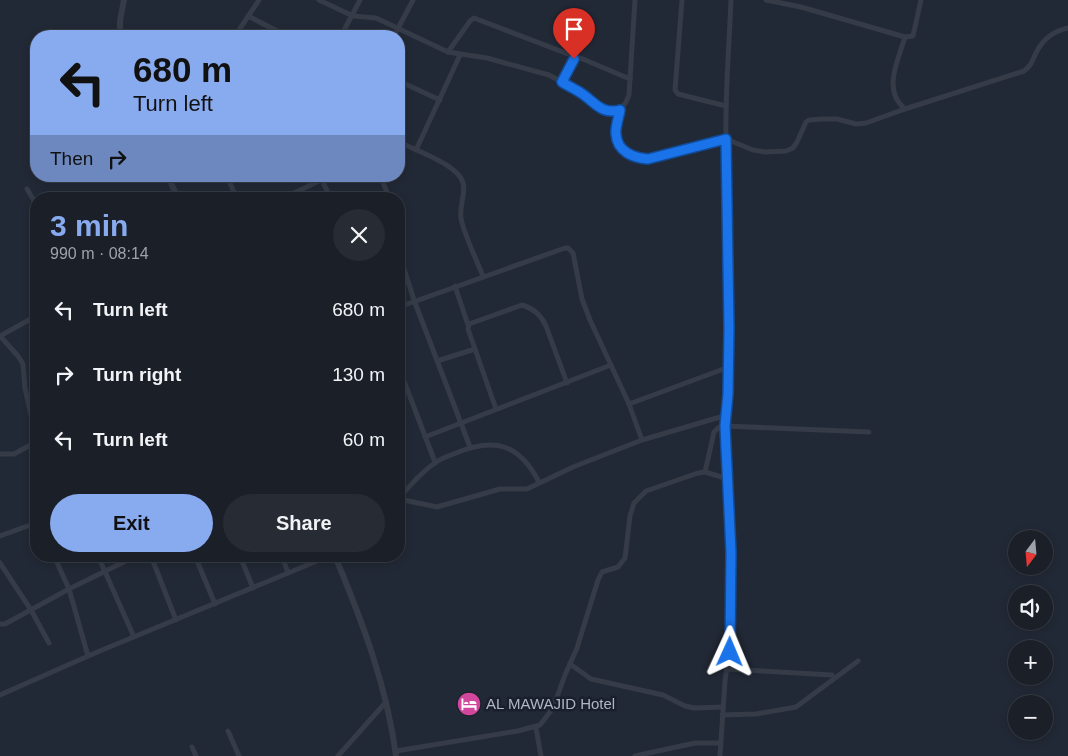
<!DOCTYPE html>
<meta charset="utf-8">
<style>
:root{--surface:#1a1f28;--page:#272c34;--text:#f1f3f6;--muted:#9fa2a8;--line:#383d45;--accent:#88aaef}
body{margin:0;font-family:Arial,sans-serif;background:var(--page);color:var(--text);height:100vh;display:flex;flex-direction:column;font-size:19px;white-space:nowrap}
*{box-sizing:border-box;margin:0}
p{font-size:16px;color:var(--muted)}
.icon{flex:none;width:28px;height:28px;fill:none;stroke:currentColor;stroke-width:2;stroke-linecap:round;stroke-linejoin:round}
.map{position:relative;flex:1;overflow:hidden}
.sheet{position:absolute;left:30px;top:192px;width:375px;height:370px;display:flex;flex-direction:column;background:var(--surface);border-radius:20px;box-shadow:0 2px 8px #0003,0 0 0 1px var(--line)}
.sheet>*{flex:none}
.top-card{position:absolute;left:30px;top:30px;width:375px;height:152px;border-radius:20px;box-shadow:0 2px 8px #0003,0 0 0 1px var(--line);background:#88aaef;color:#111;overflow:hidden}
.needle{width:32px;rotate:196deg}
.controls{position:absolute;left:1008px;top:530px;display:grid;gap:10px}
.controls a{display:grid;place-items:center;width:45px;height:45px;border-radius:50%;background:var(--surface);box-shadow:0 2px 8px #0003,0 0 0 1px var(--line);font-size:25px}
.pin{position:absolute;display:grid;place-items:center;width:42px;height:42px;color:#fff;margin:-51px -21px;border-radius:50% 50% 50% 0;rotate:-45deg;box-shadow:0 0 5px #0007}
.pin .icon{rotate:45deg}
.me{position:absolute;width:55px;margin:-28px;rotate:1deg;stroke-linejoin:round;filter:drop-shadow(0 0 4px #0008)}
.turn{display:flex;align-items:center;gap:18px;height:105px;padding:0 20px;font-size:22px}
.turn .icon{width:65px;height:65px;stroke-width:2.5}
.turn b{display:block;font-size:35px;line-height:42px}
.then{display:flex;align-items:center;height:48px;padding:0 20px;background:#0003;gap:10px;font-size:19px}
.round{display:grid;place-items:center;flex:none;width:52px;height:52px;border-radius:26px;background:var(--page)}
.summary{display:flex;align-items:center;justify-content:space-between;height:85px;padding:0 20px}
h1{font-size:30px;font-weight:700;line-height:38px;color:var(--accent)}
.primary-button{display:flex;gap:10px;margin-top:auto;padding:10px 20px}
.primary-button a{flex:1;height:58px;border-radius:30px;background:var(--accent);color:#111;font-size:20px;font-weight:700;line-height:58px;text-align:center}
.primary-button a+a{background:var(--page);color:var(--text)}
ul{padding:0;list-style:none}
li{display:flex;align-items:center;gap:15px;height:65px;padding:0 20px}
li div{flex:1}
li b{display:block;font-size:19px}
li em{font-style:normal}
.map>svg:first-child{display:block}
.lines{fill:none;stroke-linecap:round;stroke-linejoin:round}
.minor{stroke:#353b47;stroke-width:5}
.tertiary{stroke:#353b47;stroke-width:6}
.route-casing{stroke:#114b97;stroke-width:12}
.route{stroke:#1a73e8;stroke-width:9}
.labels{text-anchor:middle;stroke-width:5;stroke-linejoin:round;paint-order:stroke}
.poi-label{font-size:15px;fill:#afb6c3;stroke:#1a202b;text-anchor:start}
</style>
<div class="map">
<svg width="1068" height="756" viewBox="0 0 1068 756">
<rect width="100%" height="100%" fill="#222936"/>
<g class="lines">
<g class="minor">
<path d="M319,0L353,16L376,18L448,52L487,58L549,75L580,92L605,111L612,112L620,110L626,102L629,95L635,0"/>
<path d="M682,0L675,90L678,94L726,106"/>
<path d="M766,0L801,7L905,37L913,36L921,0"/>
<path d="M248,16L287,36"/>
<path d="M235,36L259,0"/>
<path d="M341,36L360,0"/>
<path d="M394,36L413,0"/>
<path d="M905,37C898,61 882,90 905,109L1024,71C1033,64 1032,60 1037,51C1044,38 1054,31 1068,28"/>
<path d="M448,52L470,21L474,18L576,57"/>
<path d="M399,81L440,100"/>
<path d="M563,82L574,59L578,57L630,79"/>
<path d="M620,110C619,117 615,127 616,134C617,152 633,158 648,159L726,139L753,150L765,152L786,151L793,148L797,142L806,122L809,120L823,119H837L856,124L866,123L905,109"/>
<path d="M399,142C415,150 459,165 463,183C466,194 459,206 461,218C463,232 477,261 483,276"/>
<path d="M416,150L460,55"/>
<path d="M227,176L236,197"/>
<path d="M380,176L387,192V199"/>
<path d="M322,180L331,199"/>
<path d="M27,189L36,204"/>
<path d="M282,199L329,176"/>
<path d="M399,253L414,300L470,447"/>
<path d="M455,286L468,325"/>
<path d="M399,307L565,248H568L573,253L582,299L590,320L629,404L642,440"/>
<path d="M36,316L0,336L18,356L23,364L25,388L36,438"/>
<path d="M437,361L475,349"/>
<path d="M399,368L435,462"/>
<path d="M629,404L729,367"/>
<path d="M496,409L468,329L469,324L522,305C533,308 541,315 546,326L567,383"/>
<path d="M425,437L611,365"/>
<path d="M0,454H14L36,442"/>
<path d="M705,472L728,479"/>
<path d="M399,498C410,486 421,472 435,463C441,458 449,456 456,453C495,437 519,444 539,482"/>
<path d="M399,499L437,507L500,489H527L573,467L642,440L727,415"/>
<path d="M0,536L36,523"/>
<path d="M54,556L69,589L88,656"/>
<path d="M98,556L134,637"/>
<path d="M151,556L176,620"/>
<path d="M195,556L215,604"/>
<path d="M240,556L253,588"/>
<path d="M282,556L288,573"/>
<path d="M0,563L31,610L49,643"/>
<path d="M0,624H5L69,589L136,556"/>
<path d="M570,664L591,679L663,695L685,706L694,708L723,707"/>
<path d="M727,669L832,675"/>
<path d="M0,695L95,653L329,556"/>
<path d="M722,715L756,714L796,707L858,661"/>
<path d="M536,728L541,756"/>
<path d="M228,731L239,756"/>
<path d="M192,747L196,756"/>
<path d="M396,751L518,731L540,725L553,708L565,675L577,648L598,580L602,572L618,567L625,558L630,516L634,503L646,491L698,473L705,472L714,432L718,428L725,426C732,331 727,236 726,141C725,94 729,47 731,0"/>
<path d="M338,756L386,702"/>
<path d="M635,756L695,743H720"/>
<path d="M720,756L725,681L729,652L731,551L725,426L869,432"/>
</g>
<g class="tertiary">
<path d="M120,36V21L124,0"/>
<path d="M168,176L178,199"/>
<path d="M335,556C362,621 387,686 396,756"/>
</g>
</g>
<g class="lines">
<g class="route-casing">
<path id="route" d="M574,59L562,82C568,86 575,89 581,93C595,102 601,115 620,110C619,117 615,127 616,134C617,152 634,158 648,159L726,139L729,328L728,394L725,426L731,552L730,652"/>
</g>
<use href="#route" class="route"/>
</g>
<defs>
<g id="hotel-disc" transform="scale(1.25)"><circle r="9.5" fill="#d1479c" stroke="#1a202b"/><path d="M-6-4.5h1.5V1H6V5H4.5V3h-9V5H-6ZM-4 0a1.8 1.8 0 1 1 3.6 0ZM.5 0V-2.5h3Q6-2.5 6 0Z" fill="#fff"/></g>
</defs>
<g fill-rule="evenodd">
<use href="#hotel-disc" x="469" y="704"/>
</g>
<g class="labels">
<g class="poi-label">
<text x="486" y="709">AL MAWAJID Hotel</text>
</g>
</g>
</svg>
<div class="controls">
<a><svg class="needle" viewBox="-14 -14 28 28"><path d="M0-13l5 13h-10z" fill="#e53935"/><path d="M0 13l5-13h-10z" fill="#9fa2a8"/></svg></a>
<a><svg class="icon" aria-label="sound" viewBox="0 0 24 24"><path d="M4 9h4l5-4v14l-5-4H4zM17 9q2 3 0 6"/></svg></a>
<a>+</a>
<a>−</a>
</div>
<div class="pin" style="left:574px;top:59px;background:#d93025"><svg class="icon" aria-label="arrive" viewBox="0 0 24 24"><path d="M6 21V4h12l-3 4 3 4H6"/></svg></div>
<svg class="me" style="left:730px;top:652px" viewBox="-20 -20 40 40"><path d="M0-17L14 15 0 8-14 15z" fill="#1a73e8" stroke="#fff" stroke-width="4"/></svg>
<div class="top-card">
<div class="turn"><svg class="icon" aria-label="left" viewBox="0 0 24 24"><path d="M17 20v-9H6M10 6l-5 5 5 5"/></svg><div><b>680 m</b>Turn left</div></div>
<div class="then">Then<svg class="icon" aria-label="right" viewBox="0 0 24 24"><path d="M7 20v-9h11M14 6l5 5-5 5"/></svg></div>
</div>
<section class="sheet">
<div class="summary"><div><h1>3 min</h1><p>990 m · 08:14</p></div><a class="round"><svg class="icon" aria-label="close" viewBox="0 0 24 24"><path d="M6 6l12 12M18 6L6 18"/></svg></a></div>
<ul>
<li><svg class="icon" aria-label="left" viewBox="0 0 24 24"><path d="M17 20v-9H6M10 6l-5 5 5 5"/></svg><div><b>Turn left</b></div><em>680 m</em></li>
<li><svg class="icon" aria-label="right" viewBox="0 0 24 24"><path d="M7 20v-9h11M14 6l5 5-5 5"/></svg><div><b>Turn right</b></div><em>130 m</em></li>
<li><svg class="icon" aria-label="left" viewBox="0 0 24 24"><path d="M17 20v-9H6M10 6l-5 5 5 5"/></svg><div><b>Turn left</b></div><em>60 m</em></li>
</ul>
<div class="primary-button"><a>Exit</a><a>Share</a></div>
</section>
</div>
